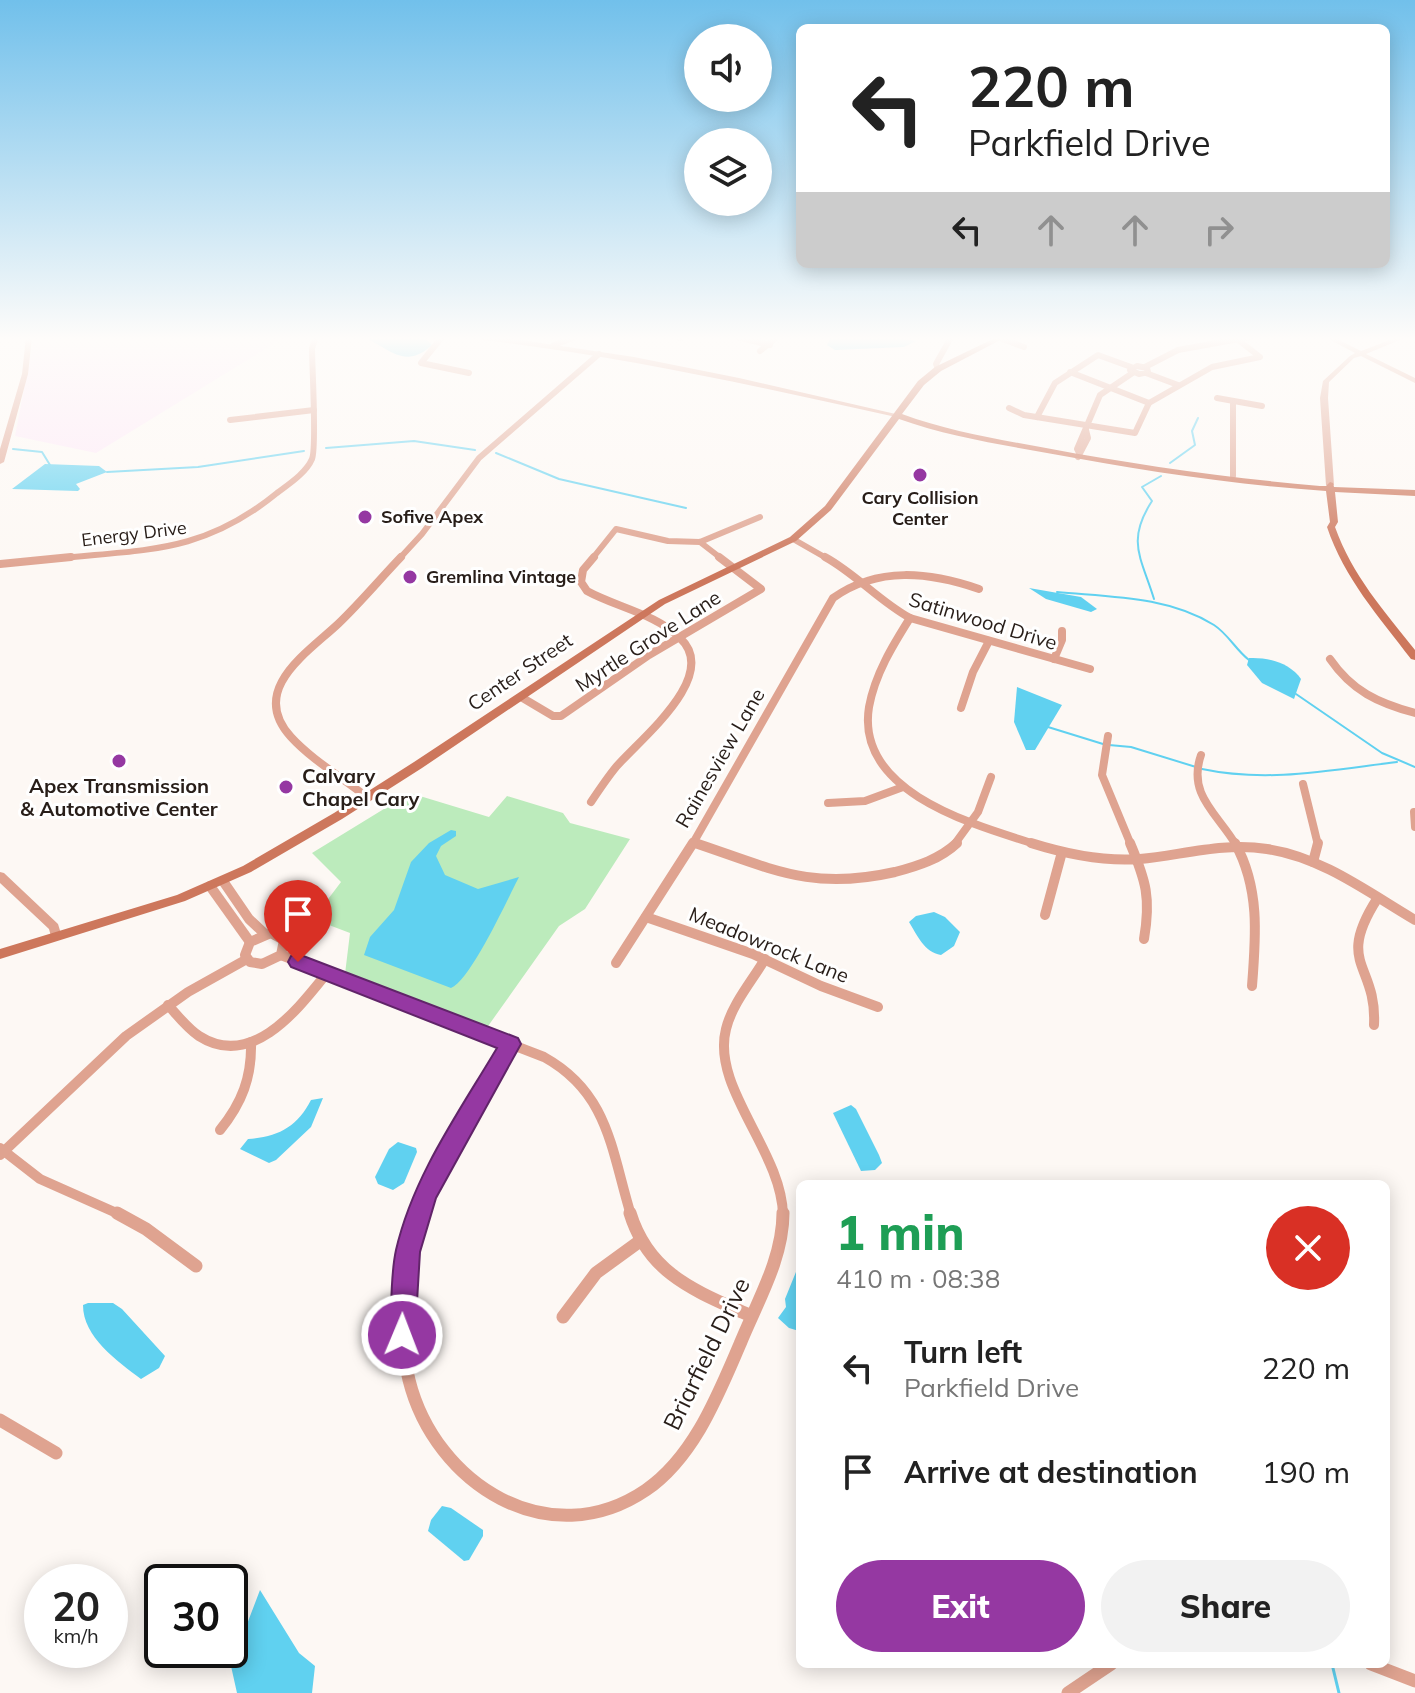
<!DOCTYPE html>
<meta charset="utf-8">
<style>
:root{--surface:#fff;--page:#f2f2f2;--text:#222;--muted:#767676;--accent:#9538a2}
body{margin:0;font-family:Mulish,sans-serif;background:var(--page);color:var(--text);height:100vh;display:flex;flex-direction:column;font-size:30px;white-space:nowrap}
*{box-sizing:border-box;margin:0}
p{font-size:26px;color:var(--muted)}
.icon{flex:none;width:44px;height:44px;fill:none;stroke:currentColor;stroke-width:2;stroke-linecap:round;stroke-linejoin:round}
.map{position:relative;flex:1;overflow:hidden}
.drawer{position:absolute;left:796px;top:1180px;width:594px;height:488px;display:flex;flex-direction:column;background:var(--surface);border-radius:12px;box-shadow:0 4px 20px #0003}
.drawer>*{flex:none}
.banner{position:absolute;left:796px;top:24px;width:594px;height:244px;border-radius:12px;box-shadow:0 4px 20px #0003;background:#fff;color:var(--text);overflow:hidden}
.tools{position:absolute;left:684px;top:24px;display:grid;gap:16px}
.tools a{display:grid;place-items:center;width:88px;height:88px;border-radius:50%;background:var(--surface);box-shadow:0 4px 20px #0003;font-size:40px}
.speed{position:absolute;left:24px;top:1564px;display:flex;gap:16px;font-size:40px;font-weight:700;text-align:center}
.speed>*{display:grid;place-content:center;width:104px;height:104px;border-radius:50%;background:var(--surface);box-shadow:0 4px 20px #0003;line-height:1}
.speed small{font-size:20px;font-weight:400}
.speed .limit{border:4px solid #111;border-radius:12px;background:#fff;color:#111}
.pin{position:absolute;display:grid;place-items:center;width:68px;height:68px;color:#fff;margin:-82px -34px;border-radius:50% 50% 50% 0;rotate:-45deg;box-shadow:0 0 8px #0007}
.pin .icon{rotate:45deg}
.me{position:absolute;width:88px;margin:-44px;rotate:1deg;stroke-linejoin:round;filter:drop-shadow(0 0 6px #0008)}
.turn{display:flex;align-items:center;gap:28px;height:168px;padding:0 40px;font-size:36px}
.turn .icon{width:104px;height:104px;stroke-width:2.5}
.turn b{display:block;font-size:56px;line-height:68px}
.lanes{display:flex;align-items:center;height:76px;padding:0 40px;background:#0003;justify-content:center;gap:40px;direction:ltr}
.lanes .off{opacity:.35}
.round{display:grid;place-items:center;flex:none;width:84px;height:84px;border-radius:42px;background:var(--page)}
.summary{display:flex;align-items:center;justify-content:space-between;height:136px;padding:0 40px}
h1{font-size:48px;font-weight:800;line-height:60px;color:#1e9e55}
.cta{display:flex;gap:16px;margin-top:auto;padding:16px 40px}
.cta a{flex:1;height:92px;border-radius:48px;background:var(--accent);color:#fff;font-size:32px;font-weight:800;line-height:92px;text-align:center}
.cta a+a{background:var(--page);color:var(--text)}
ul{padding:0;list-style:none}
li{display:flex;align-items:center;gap:24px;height:104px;padding:0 40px}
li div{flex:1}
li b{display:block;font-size:30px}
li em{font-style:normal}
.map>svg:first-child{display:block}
.commercial{fill:#fde8f7}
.green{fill:#bcebbc}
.water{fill:#60d1f0}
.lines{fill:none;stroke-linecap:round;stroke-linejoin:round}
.stream-far1{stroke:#60d1f0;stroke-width:2}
.stream{stroke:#60d1f0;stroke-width:3}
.minor-far3{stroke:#dfa390;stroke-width:6}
.minor-far2{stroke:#dfa390;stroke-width:8}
.minor-far1{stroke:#dfa390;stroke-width:10}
.minor{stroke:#dfa390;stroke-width:13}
.tertiary{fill:#dfa390;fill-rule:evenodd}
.secondary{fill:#cd775c;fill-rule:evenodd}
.route{fill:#9538a2;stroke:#612469;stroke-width:2}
.poi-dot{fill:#9538a2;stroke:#fff;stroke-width:3}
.labels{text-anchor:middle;stroke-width:6;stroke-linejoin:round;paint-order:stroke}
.far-poi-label{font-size:18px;font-weight:bold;fill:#281e19;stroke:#fff;text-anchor:start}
.far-street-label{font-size:18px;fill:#281e19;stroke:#fff}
.street-label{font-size:20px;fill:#281e19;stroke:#fff}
.poi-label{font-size:20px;font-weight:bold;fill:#281e19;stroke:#fff;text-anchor:start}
.near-street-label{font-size:24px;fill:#281e19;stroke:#fff}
</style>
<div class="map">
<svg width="1415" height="1693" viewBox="0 0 1415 1693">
<rect width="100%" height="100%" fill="#fdf8f4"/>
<path class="commercial" d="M34,337H285L96,453L15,436Z"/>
<path class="green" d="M410,793L489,817L507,796L563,813L570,823L630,839L585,909L559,926L486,1029L345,974L350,933L313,919L341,882L312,853Z"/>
<g class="water">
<path d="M361,337H424L432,345C403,372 388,345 361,337Z"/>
<path d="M831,337H895L916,341L904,347L835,350L827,345Z"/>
<path d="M45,464L99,466L107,472L76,484L80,489L78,491L12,489Z"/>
<path d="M1029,588L1081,597L1097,609L1091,612L1046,599Z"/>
<path d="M1249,658C1268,657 1290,663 1301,679L1294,699L1262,683L1247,665Z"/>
<path d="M1017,687L1062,705L1035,750H1026L1014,722Z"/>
<path d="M451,830L456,831V836L441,846L436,856L445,875L478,889L519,877C508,898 471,980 451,988L364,955L370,937L394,910L411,862L429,843Z"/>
<path d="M934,912L945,917L960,932L954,946L941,955C924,952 917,935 909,922L916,916Z"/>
<path d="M323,1098L311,1127L276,1160L269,1163L240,1149L248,1139C278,1137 297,1127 311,1100Z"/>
<path d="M851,1105L856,1109L879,1155L882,1163L875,1170L861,1171L833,1113Z"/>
<path d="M398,1142L416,1148L417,1152L404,1183L393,1190L378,1184L375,1177L389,1149Z"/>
<path d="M800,1262V1331H799L789,1328L778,1318L786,1307L785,1299Z"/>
<path d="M88,1303H113L122,1309L165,1356L159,1368L141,1379C117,1361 83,1337 83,1305Z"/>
<path d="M442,1506L451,1508L483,1530V1536L469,1560L464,1561L428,1531L431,1520Z"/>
<path d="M260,1590L299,1653L315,1666L312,1693H237L231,1666Z"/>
</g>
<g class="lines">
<g class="stream-far1">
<path d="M326,448L414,441L475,450"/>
<path d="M13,449L42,452L50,465"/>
<path d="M496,453L559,479L686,508"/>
<path d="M1170,463L1195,445L1192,431L1198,418"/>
<path d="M107,472L198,467L304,451"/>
<path d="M1057,592C1110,597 1167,596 1214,625C1228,634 1236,650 1249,660"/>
<path d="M1154,599C1141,557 1126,541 1152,501L1142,487L1161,476"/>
<path d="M1296,694L1382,753L1415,767"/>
<path d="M1048,727L1103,744"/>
<path d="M1109,745L1131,747L1196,767"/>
<path d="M1202,769C1268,783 1331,770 1397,762"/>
</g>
<g class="stream">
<path d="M230,1637L236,1655"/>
<path d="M1332,1664L1339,1693"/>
</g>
<g class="minor-far3">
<path d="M442,337L421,363L469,373"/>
<path d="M737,337L770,345"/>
<path d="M679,338L684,337"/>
<path d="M1000,338L1024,347"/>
<path d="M554,345L575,337"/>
<path d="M760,351L777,337"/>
<path d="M1137,366L1147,368L1148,372L1139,374L1130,370Z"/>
<path d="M1145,367L1178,350L1250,337"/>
<path d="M938,369L936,364L951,337"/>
<path d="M1070,372L1149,403"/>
<path d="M1146,373L1178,385"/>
<path d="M1217,398L1262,406"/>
<path d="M1233,401V476"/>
<path d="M1009,408L1024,415L1135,433L1149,403L1212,367L1260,357L1237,339"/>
<path d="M1037,417L1055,383L1098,355L1131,367"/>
<path d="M230,420L314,410"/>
<path d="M1079,453L1077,449L1100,395L1134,372"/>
<path d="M1078,457L1088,438L1086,430"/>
<path d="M793,539L828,559"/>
<path d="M700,542L722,559"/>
<path d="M52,559C144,549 201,555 277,493C289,484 306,473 312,459C317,447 312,367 312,348L316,337"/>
<path d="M399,559L422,534L479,458L599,354"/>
<path d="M592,559L616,529L668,541L700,542L760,517"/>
</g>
<g class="minor-far2">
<path d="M825,557C856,574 879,601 910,618L1090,669"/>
<path d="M0,564L71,557"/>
<path d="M910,618C893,645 875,674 869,707C855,793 975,825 1038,845"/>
<path d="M1054,659L1062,640V631"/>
<path d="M1330,659C1352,691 1378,703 1415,713"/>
<path d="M521,697L553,716H561L649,655L761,589L719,557"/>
<path d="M961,708L973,672L989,641"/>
<path d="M1108,736L1102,775L1131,845"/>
<path d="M1201,755C1187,795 1218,814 1236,845"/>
<path d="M1303,784L1318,845"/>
<path d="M368,798C343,778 312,760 291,737C248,690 307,653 338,624C360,603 380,579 401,557"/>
<path d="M591,802C599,790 607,778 616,767C640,739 721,676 680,638C656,614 616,607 587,591L581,582L583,570L594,557"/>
<path d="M828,803L865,801L903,787"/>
<path d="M1414,812L1415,827"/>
<path d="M693,842L701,845"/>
<path d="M692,845L833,598C878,566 929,572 979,589"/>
<path d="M954,845L978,812L991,777"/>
</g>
<g class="minor-far1">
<path d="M695,843C773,869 811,891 895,872C918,866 940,859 957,843"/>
<path d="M1031,843C1066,854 1103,862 1140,859C1182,855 1224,842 1267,849C1322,857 1369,893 1415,920"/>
<path d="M1130,843C1146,881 1151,898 1144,939"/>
<path d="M1235,843C1260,888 1256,936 1252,986"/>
<path d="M1313,862L1318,843"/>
<path d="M223,881L249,919L265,934"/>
<path d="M210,886L250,942"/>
<path d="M1045,915L1062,852"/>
<path d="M646,917L753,954L821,986L878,1007"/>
<path d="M271,933L284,940L281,955L262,964L250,962L245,955L250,942Z"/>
<path d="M281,955L544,1057C609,1093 611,1150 631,1215"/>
<path d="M765,959C752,981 732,1004 726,1029C711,1088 782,1151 783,1215"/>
<path d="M616,963L693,843"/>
<path d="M168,1005C178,1016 187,1028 199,1036C252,1070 298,1009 327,973"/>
<path d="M1374,1025C1377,963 1335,965 1377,899"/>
<path d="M220,1130C242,1103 252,1077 251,1042"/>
<path d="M0,1148L40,1179L121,1215"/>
<path d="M0,1155L126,1036L188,992L247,959"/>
<path d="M420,1215L456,1137L511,1044"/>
</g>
<g class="minor">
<path d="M117,1213L146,1229L196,1266"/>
<path d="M421,1213C403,1266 395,1324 409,1380C435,1484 549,1556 646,1490C694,1457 718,1395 740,1344C757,1302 783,1259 783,1213"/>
<path d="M630,1213C649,1275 696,1291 751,1316"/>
<path d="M563,1317L596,1273L640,1241"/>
<path d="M0,1420L56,1453"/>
<path d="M1371,1664L1415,1681"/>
<path d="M1068,1693L1111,1664"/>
</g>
<g class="tertiary">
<path d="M26,337H32L28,374L4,462L0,464V449L22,374Z"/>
<path d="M472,337H492L528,341L634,357L739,378L900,415L896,417C756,386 617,355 475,339Z"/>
<path d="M1325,337H1333L1361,351L1398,337H1407L1366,354L1415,378V383L1361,356L1354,358L1329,382L1328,398L1334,485L1330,487L1326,485L1320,398L1323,381L1350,356L1355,353Z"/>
<path d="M0,872L4,873L58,924L62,937L60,940H52L49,929L0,883Z"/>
</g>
<path class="secondary" d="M997,337H1006L941,371L924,385L902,414C948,431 997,439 1046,448C1137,465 1228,478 1320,486H1326L1330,482L1333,483L1334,487L1415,490V496L1335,492L1338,522L1335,527C1352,575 1384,611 1415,650V660L1411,659C1379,617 1344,578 1327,527L1330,522L1326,491C1233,485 1140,470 1047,453C998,444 946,436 899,419L831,510L796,541L665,604L422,768L342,819L251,872L185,901L0,959V949L177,895L243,866L334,813L414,762L659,600L790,537L825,506L918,381L935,367Z"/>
</g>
<linearGradient id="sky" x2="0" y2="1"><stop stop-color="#71c0eb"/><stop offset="0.59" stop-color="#fefcfa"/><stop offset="1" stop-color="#fefcfa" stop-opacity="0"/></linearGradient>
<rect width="1415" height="574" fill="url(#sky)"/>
<path class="route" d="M298,954L518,1038L521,1044L436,1198L420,1252L415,1335L411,1344L402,1348L393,1344L390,1335C392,1308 390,1277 396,1250C413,1176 459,1112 497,1048L291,967L288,962L291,956Z"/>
<g class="poi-dot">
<circle cx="920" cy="475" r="8"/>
<circle cx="365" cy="517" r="8"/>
<circle cx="410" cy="577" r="8"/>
<circle cx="119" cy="761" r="8"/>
<circle cx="286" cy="787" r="8"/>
</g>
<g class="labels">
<g class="far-poi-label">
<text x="920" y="504" text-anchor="middle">Cary Collision<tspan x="920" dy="21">Center</tspan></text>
<text x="381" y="523">Sofive Apex</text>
<text x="426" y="583">Gremlina Vintage</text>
</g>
<g class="far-street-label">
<text transform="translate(134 534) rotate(-7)" y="6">Energy Drive</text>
</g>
<g class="street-label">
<text transform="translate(983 621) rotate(17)" y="7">Satinwood Drive</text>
<text transform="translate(648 641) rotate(-33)" y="7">Myrtle Grove Lane</text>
<text transform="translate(520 672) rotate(-34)" y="7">Center Street</text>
<text transform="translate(720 758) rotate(-60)" y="7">Rainesview Lane</text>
<text transform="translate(769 945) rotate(22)" y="7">Meadowrock Lane</text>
</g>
<g class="poi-label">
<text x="302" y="783">Calvary<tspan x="302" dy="23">Chapel Cary</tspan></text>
<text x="119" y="793" text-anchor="middle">Apex Transmission<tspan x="119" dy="23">&amp; Automotive Center</tspan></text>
</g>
<g class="near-street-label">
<text transform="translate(707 1354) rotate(-64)" y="8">Briarfield Drive</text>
</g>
</g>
</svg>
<div class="tools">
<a><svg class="icon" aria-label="sound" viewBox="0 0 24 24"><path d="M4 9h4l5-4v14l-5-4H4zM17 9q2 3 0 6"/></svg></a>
<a><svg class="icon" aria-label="layers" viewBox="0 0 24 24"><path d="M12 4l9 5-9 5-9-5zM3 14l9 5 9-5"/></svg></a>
</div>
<div class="speed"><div>20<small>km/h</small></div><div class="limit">30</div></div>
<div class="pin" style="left:298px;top:962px;background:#d93025"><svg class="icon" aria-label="arrive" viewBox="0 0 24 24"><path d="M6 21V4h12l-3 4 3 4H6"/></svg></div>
<svg class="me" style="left:402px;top:1335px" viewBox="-20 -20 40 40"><circle r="17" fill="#9538a2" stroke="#fff" stroke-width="3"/><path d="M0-11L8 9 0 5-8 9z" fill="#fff"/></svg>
<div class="banner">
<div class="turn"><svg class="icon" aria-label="left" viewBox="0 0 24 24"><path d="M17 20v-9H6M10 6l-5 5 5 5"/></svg><div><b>220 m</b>Parkfield Drive</div></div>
<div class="lanes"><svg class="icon" aria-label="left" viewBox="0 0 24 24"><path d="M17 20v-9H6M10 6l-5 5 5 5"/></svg><svg class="icon off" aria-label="ahead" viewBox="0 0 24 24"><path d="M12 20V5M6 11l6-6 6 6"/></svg><svg class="icon off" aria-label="ahead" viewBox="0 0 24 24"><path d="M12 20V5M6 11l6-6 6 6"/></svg><svg class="icon off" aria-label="right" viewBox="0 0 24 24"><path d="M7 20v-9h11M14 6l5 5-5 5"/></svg></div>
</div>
<section class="drawer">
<div class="summary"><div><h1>1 min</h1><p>410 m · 08:38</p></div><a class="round" style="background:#d93025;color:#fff"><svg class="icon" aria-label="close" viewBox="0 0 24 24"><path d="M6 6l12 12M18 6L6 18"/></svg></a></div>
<ul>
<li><svg class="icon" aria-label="left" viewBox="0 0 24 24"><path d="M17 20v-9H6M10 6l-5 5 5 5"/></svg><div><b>Turn left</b><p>Parkfield Drive</p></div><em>220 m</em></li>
<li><svg class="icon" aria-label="arrive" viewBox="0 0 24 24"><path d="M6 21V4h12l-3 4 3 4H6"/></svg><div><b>Arrive at destination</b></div><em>190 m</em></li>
</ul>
<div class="cta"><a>Exit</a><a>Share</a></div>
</section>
</div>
